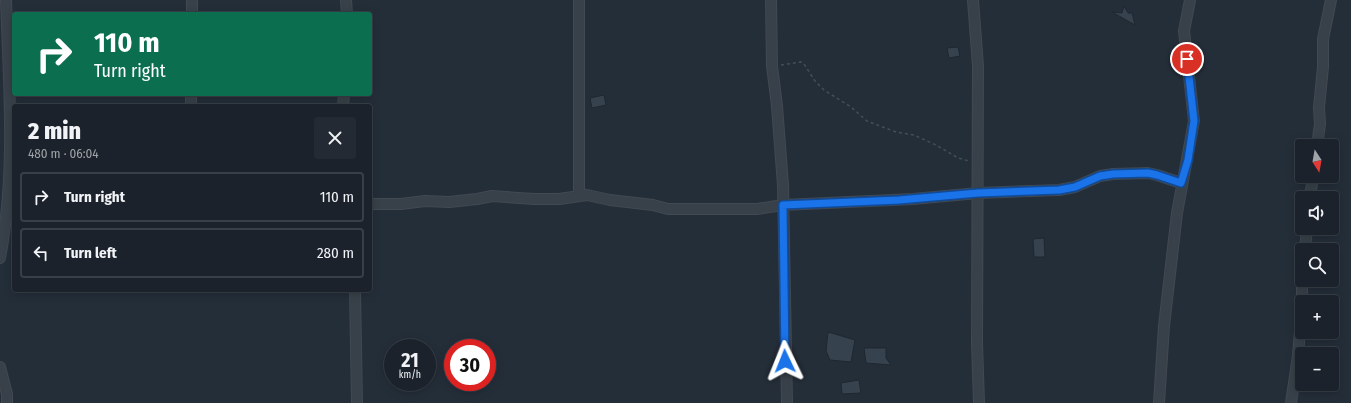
<!DOCTYPE html>
<meta charset="utf-8">
<style>
:root{--surface:#1b222b;--page:#242a33;--text:#f1f3f6;--muted:#a0a4a9;--line:#393f47}
body{margin:0;font-family:"Fira Sans Condensed",sans-serif;background:var(--page);color:var(--text);height:100vh;display:flex;flex-direction:column;font-size:15px;white-space:nowrap}
*{box-sizing:border-box;margin:0}
p{font-size:13px;color:var(--muted)}
.icon{flex:none;width:22px;height:22px;fill:none;stroke:currentColor;stroke-width:2;stroke-linecap:round;stroke-linejoin:round}
.map{position:relative;flex:1;overflow:hidden}
.side{position:absolute;left:12px;top:104px;width:360px;height:188px;display:flex;flex-direction:column;background:var(--surface);border-radius:4px;box-shadow:0 2px 10px #0003,0 0 0 1px var(--line)}
.side>*{flex:none}
.guide{position:absolute;left:12px;top:12px;width:360px;height:84px;border-radius:4px;box-shadow:0 2px 10px #0003,0 0 0 1px var(--line);background:#0b6e4f;color:#fff;overflow:hidden}
.needle{width:26px;rotate:169deg}
.tools{position:absolute;left:1295px;top:139px;display:grid;gap:8px}
.tools a{display:grid;place-items:center;width:44px;height:44px;border-radius:4px;background:var(--surface);box-shadow:0 2px 10px #0003,0 0 0 1px var(--line);font-size:20px}
.speed{position:absolute;left:384px;top:339px;display:flex;gap:8px;font-size:20px;font-weight:700;text-align:center}
.speed>*{display:grid;place-content:center;width:52px;height:52px;border-radius:50%;background:var(--surface);box-shadow:0 2px 10px #0003,0 0 0 1px var(--line);line-height:1}
.speed small{font-size:10px;font-weight:400}
.speed .limit{border:6px solid #d22;background:#fff;color:#111}
.pin{position:absolute;display:grid;place-items:center;width:34px;height:34px;color:#fff;margin:-17px;border:2px solid #fff;border-radius:50%;box-shadow:0 1px 4px #0007}
.me{position:absolute;width:44px;margin:-22px;rotate:358deg;stroke-linejoin:round;filter:drop-shadow(0 0 3px #0008)}
.turn{display:flex;align-items:center;gap:14px;height:84px;padding:0 16px;font-size:18px}
.turn .icon{width:52px;height:52px;stroke-width:2.5}
.turn b{display:block;font-size:28px;line-height:34px}
.round{display:grid;place-items:center;flex:none;width:42px;height:42px;border-radius:4px;background:var(--page)}
.head{display:flex;align-items:center;justify-content:space-between;height:68px;padding:0 16px}
h1{font-size:24px;font-weight:800;line-height:30px}
ul{padding:0;list-style:none}
li{display:flex;align-items:center;gap:12px;height:50px;margin:0 8px 6px;padding:0 8px;border:2px solid var(--line);border-radius:4px}
li div{flex:1}
li b{display:block;font-size:15px}
li em{font-style:normal}
.map>svg:first-child{display:block}
.building{fill:#37424f;stroke:#1f2730}
.lines{fill:none;stroke-linecap:round;stroke-linejoin:round}
.minor-casing{stroke:#414952;stroke-width:12}
.path{stroke:#3f5252;stroke-width:1.5;stroke-dasharray:3 3;stroke-linecap:butt}
.minor{stroke:#384049;stroke-width:10}
.route-casing{stroke:#114b97;stroke-width:10}
.route{stroke:#1a73e8;stroke-width:7}
</style>
<div class="map">
<svg width="1351" height="403" viewBox="0 0 1351 403">
<rect width="100%" height="100%" fill="#242e39"/>
<g class="building">
<path d="M1124,6L1128,13H1132L1135,25L1112,12L1122,13Z"/>
<path d="M958,47L960,56L949,58L947,48Z"/>
<path d="M604,95L606,105L592,108L590,98Z"/>
<path d="M1044,238L1045,257H1034L1033,239Z"/>
<path d="M828,332L855,340L851,362L830,360L826,351Z"/>
<path d="M864,348H886V358L891,365L866,363Z"/>
<path d="M859,380L861,393L842,394L841,383Z"/>
</g>
<g class="lines">
<g class="minor-casing">
<g id="minor">
<path d="M346,0L347,14"/>
<path d="M579,0V195"/>
<path d="M771,0L772,66L777,106L783,185L787,403"/>
<path d="M973,0L978,66L977,343L979,403"/>
<path d="M192,14V0"/>
<path d="M191,106V94"/>
<path d="M343,106L344,94"/>
<path d="M1317,146L1320,124L1319,107L1323,67V39L1331,0"/>
<path d="M1310,198L1313,176"/>
<path d="M370,204H401L425,201L449,202L477,199L492,196L534,199H559L587,195L610,200L653,205L668,209H757L783,205L913,199L978,193L1059,190L1075,187L1100,176L1113,174L1148,173L1157,175L1181,183"/>
<path d="M1305,250L1307,228"/>
<path d="M0,258C16,173 9,86 6,0"/>
<path d="M1302,280V302"/>
<path d="M355,290L357,403"/>
<path d="M0,367L7,394V403"/>
<path d="M1159,403L1164,326L1177,213L1194,121L1184,31L1190,0"/>
<path d="M1291,403L1298,355L1302,306"/>
</g>
</g>
<path class="path" d="M781,65L801,62L804,64L815,81L824,90L851,107L867,121L896,132L914,135L936,145L958,158L969,161"/>
<use href="#minor" class="minor"/>
</g>
<g class="lines">
<g class="route-casing">
<path id="route" d="M785,361L783,205L899,200L978,193L1059,190L1075,187L1100,176L1113,174L1148,173L1157,175L1181,183L1188,160L1194,121L1187,59"/>
</g>
<use href="#route" class="route"/>
</g>
</svg>
<div class="tools">
<a><svg class="needle" viewBox="-14 -14 28 28"><path d="M0-13l5 13h-10z" fill="#e53935"/><path d="M0 13l5-13h-10z" fill="#a0a4a9"/></svg></a>
<a><svg class="icon" aria-label="sound" viewBox="0 0 24 24"><path d="M4 9h4l5-4v14l-5-4H4zM17 9q2 3 0 6"/></svg></a>
<a><svg class="icon" aria-label="search" viewBox="0 0 24 24"><circle cx="10" cy="10" r="6"/><path d="M15 15l6 6"/></svg></a>
<a>+</a>
<a>−</a>
</div>
<div class="speed"><div>21<small>km/h</small></div><div class="limit">30</div></div>
<div class="pin" style="left:1187px;top:59px;background:#d93025"><svg class="icon" aria-label="arrive" viewBox="0 0 24 24"><path d="M6 21V4h12l-3 4 3 4H6"/></svg></div>
<svg class="me" style="left:785px;top:361px" viewBox="-20 -20 40 40"><path d="M0-17L14 15 0 8-14 15z" fill="#1a73e8" stroke="#fff" stroke-width="4"/></svg>
<div class="guide">
<div class="turn"><svg class="icon" aria-label="right" viewBox="0 0 24 24"><path d="M7 20v-9h11M14 6l5 5-5 5"/></svg><div><b>110 m</b>Turn right</div></div>
</div>
<section class="side">
<div class="head"><div><h1>2 min</h1><p>480 m · 06:04</p></div><a class="round"><svg class="icon" aria-label="close" viewBox="0 0 24 24"><path d="M6 6l12 12M18 6L6 18"/></svg></a></div>
<ul>
<li><svg class="icon" aria-label="right" viewBox="0 0 24 24"><path d="M7 20v-9h11M14 6l5 5-5 5"/></svg><div><b>Turn right</b></div><em>110 m</em></li>
<li><svg class="icon" aria-label="left" viewBox="0 0 24 24"><path d="M17 20v-9H6M10 6l-5 5 5 5"/></svg><div><b>Turn left</b></div><em>280 m</em></li>
</ul>
</section>
</div>
